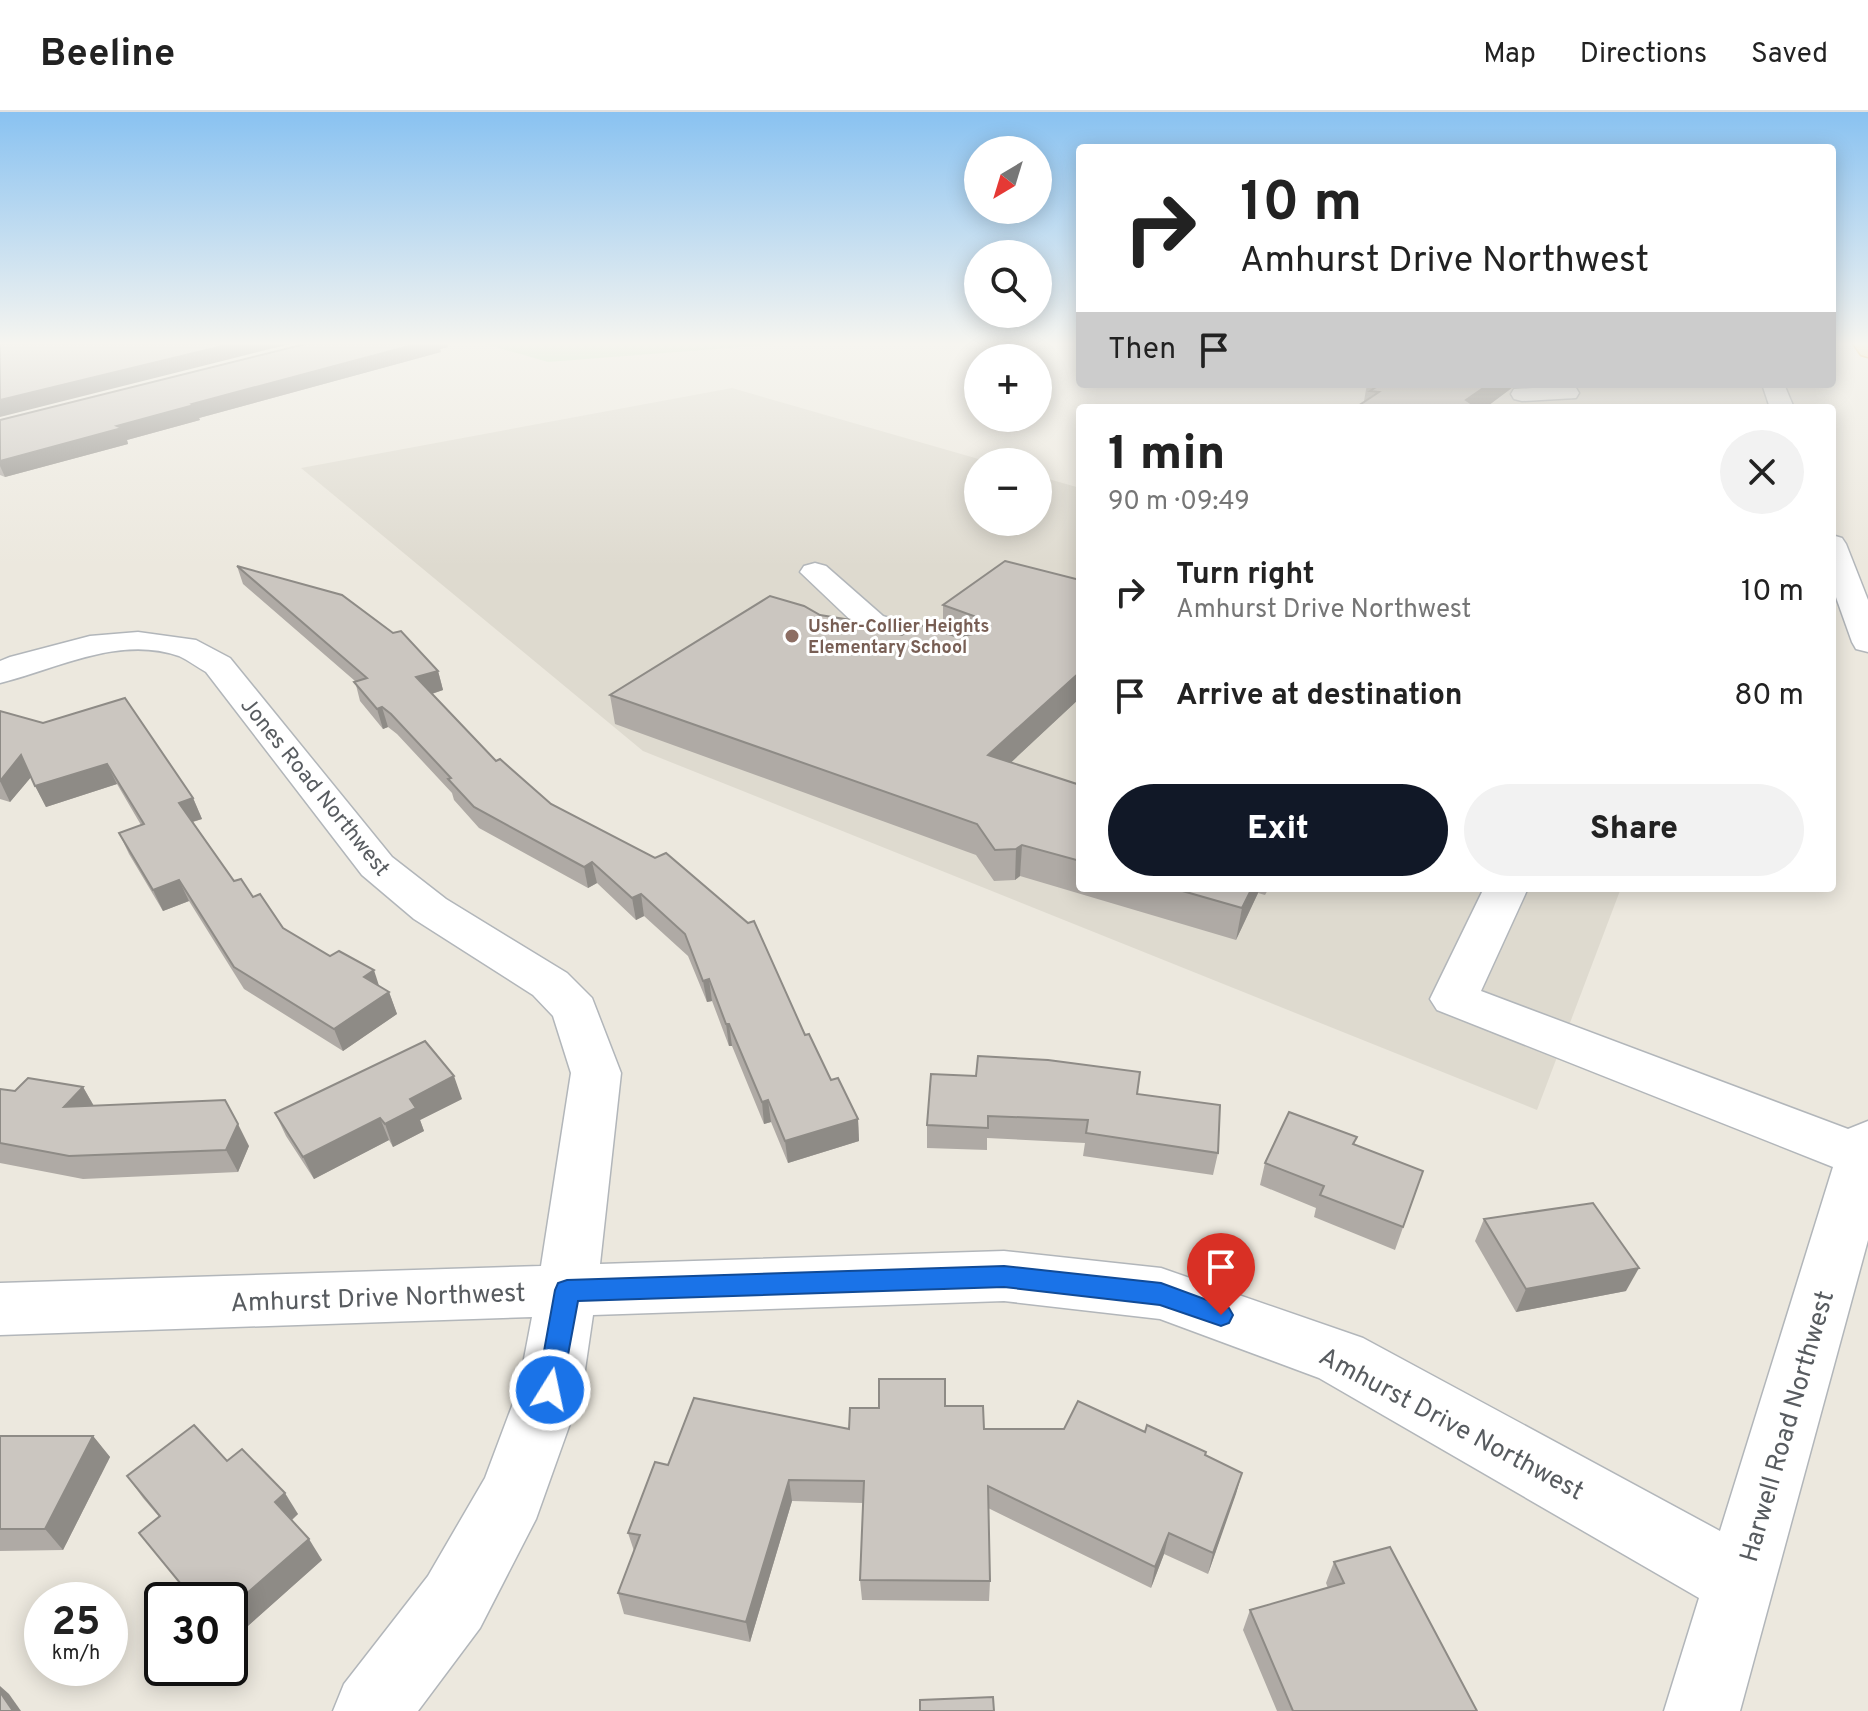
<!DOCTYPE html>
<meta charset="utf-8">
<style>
:root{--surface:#fff;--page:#f2f2f2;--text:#222;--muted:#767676;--line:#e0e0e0;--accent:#111827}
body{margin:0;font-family:Overpass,sans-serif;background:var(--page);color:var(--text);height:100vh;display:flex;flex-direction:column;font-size:30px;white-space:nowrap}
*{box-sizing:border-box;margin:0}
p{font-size:26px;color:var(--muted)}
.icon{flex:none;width:44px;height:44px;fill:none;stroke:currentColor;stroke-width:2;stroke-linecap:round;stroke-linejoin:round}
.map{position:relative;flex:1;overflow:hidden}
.sheet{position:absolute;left:1076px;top:292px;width:760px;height:488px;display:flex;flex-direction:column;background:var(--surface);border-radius:8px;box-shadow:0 4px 20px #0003}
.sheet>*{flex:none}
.guide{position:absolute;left:1076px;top:32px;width:760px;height:244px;border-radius:8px;box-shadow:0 4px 20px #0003;background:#fff;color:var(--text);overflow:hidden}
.needle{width:52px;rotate:218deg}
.controls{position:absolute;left:964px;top:24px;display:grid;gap:16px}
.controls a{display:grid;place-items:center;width:88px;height:88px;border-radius:50%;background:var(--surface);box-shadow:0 4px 20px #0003;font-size:40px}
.speed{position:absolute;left:24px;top:1470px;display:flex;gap:16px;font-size:40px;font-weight:700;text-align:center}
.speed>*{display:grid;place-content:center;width:104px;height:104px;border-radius:50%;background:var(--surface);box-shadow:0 4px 20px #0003;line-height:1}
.speed small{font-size:20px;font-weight:400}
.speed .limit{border:4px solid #111;border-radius:12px;background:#fff;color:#111}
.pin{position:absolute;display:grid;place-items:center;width:68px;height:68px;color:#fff;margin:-82px -34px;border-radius:50% 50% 50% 0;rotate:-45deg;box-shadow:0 0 8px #0007}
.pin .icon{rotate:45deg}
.me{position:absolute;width:88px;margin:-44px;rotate:10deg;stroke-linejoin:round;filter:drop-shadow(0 0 6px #0008)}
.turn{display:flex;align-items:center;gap:28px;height:168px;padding:0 32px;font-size:36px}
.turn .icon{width:104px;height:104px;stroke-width:2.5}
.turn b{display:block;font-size:56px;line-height:68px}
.then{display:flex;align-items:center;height:76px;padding:0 32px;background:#0003;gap:16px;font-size:30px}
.round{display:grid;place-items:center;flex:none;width:84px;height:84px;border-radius:42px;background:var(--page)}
.head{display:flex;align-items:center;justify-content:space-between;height:136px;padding:0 32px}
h1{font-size:48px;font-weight:800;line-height:60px}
.primary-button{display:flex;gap:16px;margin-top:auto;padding:16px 32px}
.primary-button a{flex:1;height:92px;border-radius:48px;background:var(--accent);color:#fff;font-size:32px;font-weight:800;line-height:92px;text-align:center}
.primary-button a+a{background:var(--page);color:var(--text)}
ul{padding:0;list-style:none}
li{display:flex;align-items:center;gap:24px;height:104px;padding:0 32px}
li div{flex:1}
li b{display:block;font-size:30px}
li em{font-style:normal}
header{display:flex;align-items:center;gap:48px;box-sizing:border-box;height:112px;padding:0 40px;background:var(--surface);border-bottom:2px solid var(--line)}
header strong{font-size:38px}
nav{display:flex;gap:44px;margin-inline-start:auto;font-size:28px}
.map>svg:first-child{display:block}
.education{fill:#dedacf}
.green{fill:#bbe5b9}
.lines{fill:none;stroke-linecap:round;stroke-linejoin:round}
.minor-casing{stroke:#b2b6ba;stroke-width:3}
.highway-casing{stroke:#ea9700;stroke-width:3}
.minor{fill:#fff;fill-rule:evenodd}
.highway{fill:#ffda82;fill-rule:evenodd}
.wall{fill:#afaaa5}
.shaded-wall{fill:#8e8b86}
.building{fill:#cbc6c0;stroke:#8e8b86;stroke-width:2}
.route{fill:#1a73e8;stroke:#114b97;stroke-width:2}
.education-dot{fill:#8d6e63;stroke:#fff;stroke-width:3}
.labels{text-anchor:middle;stroke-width:6;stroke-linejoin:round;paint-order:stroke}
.far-education-label{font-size:18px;font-weight:bold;fill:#785e54;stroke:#fff;text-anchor:start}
.street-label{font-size:22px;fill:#585c60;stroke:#fff}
.near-street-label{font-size:26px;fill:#585c60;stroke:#fff}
</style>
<header>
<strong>Beeline</strong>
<nav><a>Map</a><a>Directions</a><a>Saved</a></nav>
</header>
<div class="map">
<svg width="1868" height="1599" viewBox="0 0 1868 1599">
<rect width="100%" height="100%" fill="#ece8de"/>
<path class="education" d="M732,276L989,350H978V410H1038V364L1080,376V776H1621L1537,998L643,639L301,356Z"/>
<path class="green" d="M478,230H804L548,250Z"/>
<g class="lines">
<g class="minor-casing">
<g id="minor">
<path d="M1762,272H1784L1794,296H1770Z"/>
<path d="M1568,274L1576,276L1579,281L1576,286L1522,289L1514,287L1511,282L1514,277Z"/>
<path d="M1832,423L1842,426L1846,432L1868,488V540L1856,537L1852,530L1832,474Z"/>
<path d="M815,451L826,454L883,504L971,533L976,540L971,547L959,550L861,518L800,460L804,454Z"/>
<path d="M138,520L196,528L230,546L392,745L446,787L567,861L592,886L621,961L600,1152L1004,1139L1161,1156L1363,1226L1720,1419L1833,1055L1437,898L1430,887L1484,776H1528L1481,879L1848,1017L1868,1009V1128L1740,1599H1664L1699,1486L1319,1266L1160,1207L1004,1189L593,1203L582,1278L536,1407L480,1516L418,1599H333L344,1572L428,1464L485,1366L518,1278L532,1205L0,1223V1171L541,1154L571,961L553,904L533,883L414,807L362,763L206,560C197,555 188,548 179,544C119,523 57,557 0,571V549L10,545L90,524Z"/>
</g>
</g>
<g class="highway-casing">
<path id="highway" d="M1852,230H1868V245L1861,243Z"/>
</g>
<use href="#minor" class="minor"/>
<use href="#highway" class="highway"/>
</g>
<g class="wall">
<path d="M313,230H447L448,235L440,237L441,240L199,306L200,308L127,328L128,332L5,365L0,363V308Z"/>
<path d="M1367,272H1517L1485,296H1355L1365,290L1364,289Z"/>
<path d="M237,454L438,559L443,578L432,582L496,649L805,923L831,968L858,1007L859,1029L788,1051L771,1010L764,1012L732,934H729L712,889L707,890L688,844L644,804L636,808L597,771L588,776L479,716L454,688L452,681L397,622L388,615L383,617L360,589L355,569L243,472Z"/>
<path d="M1080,468V586L1011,650L1077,672L1080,669V776H1269L1265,783L1258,781L1236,828L1020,764L1015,768L994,769L976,743L615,612L610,583L820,503L902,523L943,520V493Z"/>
<path d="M0,599L193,686L202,707L193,710L234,769L253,785L283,816L389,880L397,902L343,939L244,877L189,789L163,799L129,742L119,721L141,713L117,672L46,695L31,665L10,690L0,687Z"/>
<path d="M83,975L94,994L249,1034L238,1060L83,1067L0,1051V977L15,979Z"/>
<path d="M1137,982L1218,1041L1213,1063L1083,1044L1085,1031L987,1026V1038L927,1036V1013Z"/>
<path d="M462,987L420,1008L424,1019L393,1035L389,1028L314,1067L286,1024L275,1001Z"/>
<path d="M1357,1025L1354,1032L1423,1059L1395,1138L1314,1105L1316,1096L1260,1073L1265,1051Z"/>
<path d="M1484,1107L1626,1179L1516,1200L1475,1129Z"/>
<path d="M945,1294L984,1317L1145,1320L1205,1344L1242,1361L1208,1462L1164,1442L1151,1476L988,1396L990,1469L989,1489L862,1488L860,1468L863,1391L792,1389L750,1530L624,1502L618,1481L634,1439L628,1421L668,1353L849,1317Z"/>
<path d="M0,1324H93L110,1345L63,1438L0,1439Z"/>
<path d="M227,1349L298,1402L292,1408L322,1448L230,1530V1488L143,1386L127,1364Z"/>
<path d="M1334,1450L1477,1599H1277L1243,1518L1250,1498L1328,1476L1326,1471Z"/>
</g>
<g class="shaded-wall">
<path d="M239,230H298L0,305V288Z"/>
<path d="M424,230H447L448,235L440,237L441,240L199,306L200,308L127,328L128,332L5,365L0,354V349L192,292Z"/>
<path d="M1489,272H1517L1485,296H1465L1466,288Z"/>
<path d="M438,559L443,578L422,585L416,565Z"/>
<path d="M1080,560V586L987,673L988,643Z"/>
<path d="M382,595L388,615L383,617L377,597Z"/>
<path d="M21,643L32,664L10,690L0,669Z"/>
<path d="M107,652L117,672L46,695L35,674Z"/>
<path d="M193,686L202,707L188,711L179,691Z"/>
<path d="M1022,733L1020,764L1015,768L1016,737Z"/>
<path d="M592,750L597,771L588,776L584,755Z"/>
<path d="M179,768L189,789L163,799L153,778Z"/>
<path d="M1252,776H1259L1258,781L1236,828L1242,796Z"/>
<path d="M641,782L644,804L636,808L632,786Z"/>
<path d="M374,858L381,880L364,865Z"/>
<path d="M709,867L712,889L707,890L703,869Z"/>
<path d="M389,880L397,902L343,939L334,917Z"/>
<path d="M726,912H729L732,934H729Z"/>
<path d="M454,964L462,987L420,1008L424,1019L393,1035L385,1012L410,987Z"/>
<path d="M83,975L96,998L64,995Z"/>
<path d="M768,988L771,1010L764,1012L762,990Z"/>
<path d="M380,1006L389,1028L314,1067L303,1045Z"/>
<path d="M858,1007L859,1029L788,1051L785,1029Z"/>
<path d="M238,1012L249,1034L238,1060L226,1038Z"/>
<path d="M1639,1156L1626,1179L1516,1200L1526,1177Z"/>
<path d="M93,1324L110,1345L63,1438L45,1417Z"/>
<path d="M1242,1361L1236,1382L1208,1462L1213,1441Z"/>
<path d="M789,1368L792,1389L750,1530L746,1510Z"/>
<path d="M285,1381L298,1402L288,1411L275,1390Z"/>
<path d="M1169,1421L1164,1442L1151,1476L1155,1455Z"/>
<path d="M309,1427L322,1448L230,1530V1496Z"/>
<path d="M0,1574L9,1582L21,1599H13L0,1580Z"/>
</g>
<g class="building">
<path d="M0,230H239L0,288Z"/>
<path d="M313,230H424L192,292L194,293L117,314L122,316L0,349V308Z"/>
<path d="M1381,272H1489L1466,288L1478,296H1355L1379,280L1370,279Z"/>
<path d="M1005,449L1080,468V560L988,643L1077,672L1080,669V749L1022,733L1016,737L995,738L977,712L610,583L770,484L804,494L820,503L851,508L902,523L917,512L958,525L972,522L980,512L974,504L943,493Z"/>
<path d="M237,454L342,483L393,521L401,519L438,559L416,565L496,649L500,647L551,692L655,746L666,741L748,811L754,809L805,923L809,922L831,968L838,966L858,1007L785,1029L768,988L762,990L729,912H726L709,867L703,869L685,822L641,782L632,786L592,750L584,755L474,695L448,667L451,666L391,602L382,595L377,597L354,570L367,566Z"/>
<path d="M125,586L193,686L179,691L234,769L241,767L253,785L260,782L283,816L330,844L339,839L374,858L364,865L389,880L334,917L234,855L179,768L153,778L119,721L144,712L107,652L35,674L21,643L0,669V599L43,611Z"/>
<path d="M1172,776H1252L1242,796Z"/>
<path d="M425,929L454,964L410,987L416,996L385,1012L380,1006L303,1045L275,1001Z"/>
<path d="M978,944L1048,948L1140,960L1137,982L1220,993L1218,1041L1086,1021L1088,1008L988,1004V1016L927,1013L931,962L976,964Z"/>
<path d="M28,966L83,975L64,995L225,988L238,1012L226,1038L69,1044L0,1031V977L15,979Z"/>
<path d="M1289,1000L1357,1025L1353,1032L1423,1059L1403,1115L1320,1083L1324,1074L1265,1051Z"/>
<path d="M1593,1091L1639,1156L1526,1177L1484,1107Z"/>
<path d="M879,1267H945V1294H983L984,1317H1064L1078,1289L1145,1320L1147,1313L1206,1340L1205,1343L1242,1361L1213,1441L1169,1421L1155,1455L988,1374L990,1469L860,1468L864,1369L789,1368L746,1510L618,1481L640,1423L628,1421L655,1350L668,1353L694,1286L849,1317L850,1296H879Z"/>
<path d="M194,1313L227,1349L242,1337L285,1381L275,1390L309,1427L230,1496V1488H194L139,1421L160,1404L127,1364Z"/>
<path d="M0,1324H93L45,1417H0Z"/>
<path d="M1390,1435L1477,1599H1293L1250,1498L1344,1471L1334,1450Z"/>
<path d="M0,1580L13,1599H0Z"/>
<path d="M993,1585L994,1599H920V1588Z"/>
</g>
<linearGradient id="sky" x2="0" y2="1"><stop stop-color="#89c2f1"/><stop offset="0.51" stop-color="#f6f5f0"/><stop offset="1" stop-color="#f6f5f0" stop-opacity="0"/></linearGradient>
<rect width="1868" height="454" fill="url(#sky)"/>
<path class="route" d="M1004,1154L1161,1171L1229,1196L1233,1203L1229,1211L1221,1214L1160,1193L1004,1175L578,1189L560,1286L550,1290L541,1286L537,1278L555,1178L558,1171L567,1168Z"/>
<circle class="education-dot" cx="792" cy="524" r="8"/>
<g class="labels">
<g class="far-education-label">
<text x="808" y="520">Usher-Collier Heights<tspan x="808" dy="21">Elementary School</tspan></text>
</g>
<g class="street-label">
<text transform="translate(316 674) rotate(51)" y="8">Jones Road Northwest</text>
</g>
<g class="near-street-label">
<text transform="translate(378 1185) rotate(-2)" y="9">Amhurst Drive Northwest</text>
<text transform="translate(1452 1311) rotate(28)" y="9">Amhurst Drive Northwest</text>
<text transform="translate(1786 1314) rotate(-74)" y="9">Harwell Road Northwest</text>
</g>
</g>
</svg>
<div class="controls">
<a><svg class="needle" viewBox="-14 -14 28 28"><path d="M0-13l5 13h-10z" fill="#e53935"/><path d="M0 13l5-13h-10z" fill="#767676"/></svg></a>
<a><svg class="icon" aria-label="search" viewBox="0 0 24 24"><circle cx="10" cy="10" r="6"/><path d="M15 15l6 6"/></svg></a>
<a>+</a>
<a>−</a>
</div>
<div class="speed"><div>25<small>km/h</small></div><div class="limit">30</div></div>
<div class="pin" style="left:1221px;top:1203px;background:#d93025"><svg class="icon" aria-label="arrive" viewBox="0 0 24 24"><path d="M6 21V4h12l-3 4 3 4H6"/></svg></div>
<svg class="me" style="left:550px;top:1278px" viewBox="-20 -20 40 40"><circle r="17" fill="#1a73e8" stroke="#fff" stroke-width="3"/><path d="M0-11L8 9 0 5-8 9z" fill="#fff"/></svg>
<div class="guide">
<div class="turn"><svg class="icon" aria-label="right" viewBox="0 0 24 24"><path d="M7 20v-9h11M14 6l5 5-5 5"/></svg><div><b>10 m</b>Amhurst Drive Northwest</div></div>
<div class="then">Then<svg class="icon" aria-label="arrive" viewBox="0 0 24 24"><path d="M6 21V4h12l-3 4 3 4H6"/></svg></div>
</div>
<section class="sheet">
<div class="head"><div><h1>1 min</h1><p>90 m · 09:49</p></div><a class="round"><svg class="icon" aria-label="close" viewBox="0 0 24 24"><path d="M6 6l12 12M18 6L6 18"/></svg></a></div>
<ul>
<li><svg class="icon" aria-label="right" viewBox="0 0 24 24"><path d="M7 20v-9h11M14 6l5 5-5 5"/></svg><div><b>Turn right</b><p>Amhurst Drive Northwest</p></div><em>10 m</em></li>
<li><svg class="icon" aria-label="arrive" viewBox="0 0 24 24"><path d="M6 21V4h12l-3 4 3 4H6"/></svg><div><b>Arrive at destination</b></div><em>80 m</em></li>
</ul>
<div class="primary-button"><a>Exit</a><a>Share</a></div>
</section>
</div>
